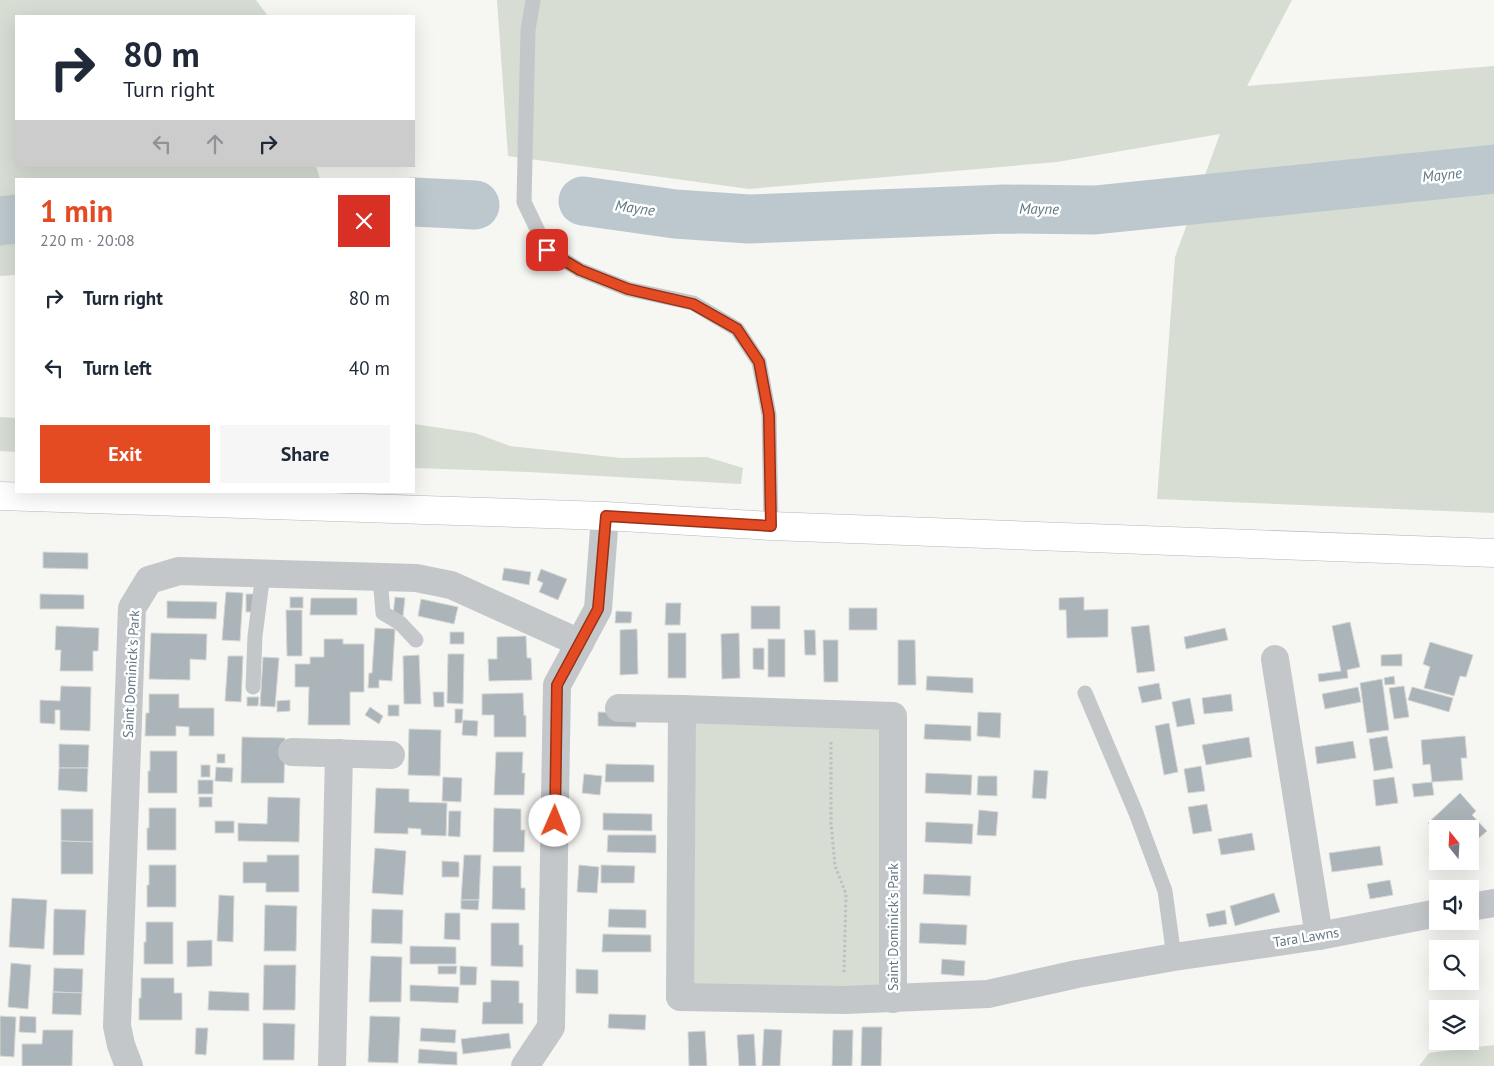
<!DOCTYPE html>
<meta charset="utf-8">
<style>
:root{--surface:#fff;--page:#f6f6f7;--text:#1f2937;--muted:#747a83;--accent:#e54b23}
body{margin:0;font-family:"PT Sans",sans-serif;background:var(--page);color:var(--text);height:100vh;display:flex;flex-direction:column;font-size:19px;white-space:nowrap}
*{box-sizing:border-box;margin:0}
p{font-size:16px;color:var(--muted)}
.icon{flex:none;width:28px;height:28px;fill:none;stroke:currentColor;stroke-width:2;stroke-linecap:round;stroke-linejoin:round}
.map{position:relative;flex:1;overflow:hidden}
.side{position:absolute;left:15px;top:178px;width:400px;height:315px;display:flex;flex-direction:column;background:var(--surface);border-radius:0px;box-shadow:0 5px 20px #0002}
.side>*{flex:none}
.top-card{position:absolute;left:15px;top:15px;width:400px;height:152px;border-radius:0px;box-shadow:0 5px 20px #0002;background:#fff;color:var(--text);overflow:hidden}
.needle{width:32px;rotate:342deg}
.controls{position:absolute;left:1429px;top:820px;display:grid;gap:10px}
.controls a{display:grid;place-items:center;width:50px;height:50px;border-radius:0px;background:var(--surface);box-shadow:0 5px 20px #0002;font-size:25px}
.pin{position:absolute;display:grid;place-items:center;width:42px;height:42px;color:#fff;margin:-21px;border-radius:10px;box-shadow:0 2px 8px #0006}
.me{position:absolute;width:55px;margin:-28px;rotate:1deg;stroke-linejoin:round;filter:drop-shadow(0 0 4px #0008)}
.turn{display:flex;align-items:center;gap:18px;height:105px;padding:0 25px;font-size:22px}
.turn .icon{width:65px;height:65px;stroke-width:2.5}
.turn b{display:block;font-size:35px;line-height:42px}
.lanes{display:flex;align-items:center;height:48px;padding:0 25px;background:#0003;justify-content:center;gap:25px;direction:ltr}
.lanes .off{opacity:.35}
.round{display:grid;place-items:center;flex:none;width:52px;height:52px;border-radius:0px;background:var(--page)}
.overview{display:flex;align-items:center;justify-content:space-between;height:85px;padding:0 25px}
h1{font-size:30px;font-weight:600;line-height:38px;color:var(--accent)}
.cta{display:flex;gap:10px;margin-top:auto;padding:10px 25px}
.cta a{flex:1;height:58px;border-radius:0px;background:var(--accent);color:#fff;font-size:20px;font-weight:600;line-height:58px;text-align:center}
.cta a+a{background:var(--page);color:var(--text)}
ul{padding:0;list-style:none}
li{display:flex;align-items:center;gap:15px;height:70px;padding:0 25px}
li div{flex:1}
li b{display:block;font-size:19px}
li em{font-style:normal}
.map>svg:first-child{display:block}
.green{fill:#d7ddd3}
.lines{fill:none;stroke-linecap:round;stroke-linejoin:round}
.river{stroke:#bcc8cd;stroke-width:49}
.building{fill:#abb4b9;stroke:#d7d7d5}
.secondary-casing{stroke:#b3b9bd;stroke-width:29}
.path{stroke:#bdbfc1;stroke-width:3;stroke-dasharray:2.5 2.5;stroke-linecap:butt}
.lane{stroke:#c3c7ca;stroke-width:15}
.street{stroke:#c3c7ca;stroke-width:28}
.secondary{stroke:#fff;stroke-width:28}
.route-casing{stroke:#953117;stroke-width:12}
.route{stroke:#e54b23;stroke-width:9}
.labels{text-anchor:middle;stroke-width:5;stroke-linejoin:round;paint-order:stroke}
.street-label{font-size:14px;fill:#647784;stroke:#fff}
.water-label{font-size:15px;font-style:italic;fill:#607880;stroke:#fff}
</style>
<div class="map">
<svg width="1494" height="1066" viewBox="0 0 1494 1066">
<rect width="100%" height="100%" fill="#f6f6f2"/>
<g class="green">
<path d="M0,0H256L268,16H16V166H316L320,179H16V275L0,276Z"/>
<path d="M497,0H1292L1247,86L1494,66V513L1157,499L1175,257L1220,134L1057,162L749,189L508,156Z"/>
<path d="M0,417L16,418V452L0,451Z"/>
<path d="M414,424L475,433L510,446L621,458L707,457L743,468L741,484L529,472L414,468Z"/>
<path d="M684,717L889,724L892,999L682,985Z"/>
<path d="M1494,1045V1066H1419L1429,1053Z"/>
</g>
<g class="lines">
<g class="river">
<path d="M583,201L675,214L749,219L1005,209L1095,210L1494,169"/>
<path d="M414,202L475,205"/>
<path d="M0,221L16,219"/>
</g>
</g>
<g class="building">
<path d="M43,552L88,553V569L43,568Z"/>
<path d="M504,568L531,572L529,585L502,580Z"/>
<path d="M541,569L567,579L558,600L539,592L543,583L537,580Z"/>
<path d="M226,592L243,593L240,641L222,640Z"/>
<path d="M40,594L84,595V609H40Z"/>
<rect x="246" y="594" width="9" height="18"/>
<rect x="290" y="597" width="13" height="11"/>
<path d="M395,597L405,598L403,616L393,615Z"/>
<path d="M1084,597V610L1108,609V637L1067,638L1066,610H1059V598Z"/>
<path d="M311,598H357V615H310Z"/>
<path d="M421,599L458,607L454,624L418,616Z"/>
<path d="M167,601L217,602L216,619L167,618Z"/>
<path d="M666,603H681L680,625H665Z"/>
<rect x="751" y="606" width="29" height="23"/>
<rect x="849" y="608" width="28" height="22"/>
<path d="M286,610H302V656H287Z"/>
<path d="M616,611L632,612L631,623H615Z"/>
<path d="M1350,622L1360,667L1347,670L1348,678L1319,682L1318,674L1341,671L1332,626Z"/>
<path d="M1149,625L1155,671L1137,673L1131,627Z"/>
<path d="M56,626L99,628L98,651H93V671H60L61,650H55Z"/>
<path d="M375,628L395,629L392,681L379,680V688H368L369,673H372Z"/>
<path d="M1225,628L1228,640L1186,649L1184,637Z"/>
<path d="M637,629L638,674L620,675V630Z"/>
<path d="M804,630H815L816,655H805Z"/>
<rect x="450" y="632" width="14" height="12"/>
<path d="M151,633L207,634L206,660L190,659V680L149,679Z"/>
<rect x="668" y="633" width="18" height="45"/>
<path d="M739,633L740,678L722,679L721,634Z"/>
<path d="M526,636L527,658H531L532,680L489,681L488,659H497V637Z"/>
<path d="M324,639H343V644H364V692H350V725H308L309,687H295V664H310V657H324Z"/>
<rect x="768" y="639" width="17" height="38"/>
<path d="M823,640H838V682H824Z"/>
<path d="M898,640H915L916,685H898Z"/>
<path d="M1430,642L1473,655L1466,677L1460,676L1454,696L1424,688L1430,667L1423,664Z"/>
<path d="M753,648H764V670L753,669Z"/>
<path d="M448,654H464L463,704L447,703Z"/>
<path d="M1402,654V666H1381V655Z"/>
<path d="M419,655L421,704H404L403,656Z"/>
<path d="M228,656H243L241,702L225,701Z"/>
<path d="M263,657L279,658L275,707L260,706Z"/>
<path d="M927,676L973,678V693L926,690Z"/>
<path d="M1394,676L1395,684L1385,685L1384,678Z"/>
<path d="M1382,679L1389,730L1367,733L1360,683Z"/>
<path d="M1159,683L1162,699L1142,703L1138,687Z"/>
<path d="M61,686L91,687L90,731L60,730V710H55V724L40,723V700L60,701Z"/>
<path d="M1404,686L1409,717L1394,719L1389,688Z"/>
<path d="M1358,687L1361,702L1325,709L1322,694Z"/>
<path d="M1412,687L1453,698L1449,712L1408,700Z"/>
<path d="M433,692H444V707H434Z"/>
<path d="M523,693L524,716L526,715V737H494V715H482V694Z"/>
<path d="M149,694H179V708H214V736H189V727L176,726V736H145L146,713H149Z"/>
<path d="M1231,694L1233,711L1204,714L1202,698Z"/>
<path d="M247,697H259L258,706H247Z"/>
<path d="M1190,698L1195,724L1177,727L1172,702Z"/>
<path d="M290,700V711L277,712V701Z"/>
<rect x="388" y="705" width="11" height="11"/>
<path d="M370,707L383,716L379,724L365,715Z"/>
<path d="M455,709H463L462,723H455Z"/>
<path d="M598,712L636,713V727L598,726Z"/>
<path d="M978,712L1001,713L1000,738L977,736Z"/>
<path d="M463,720L478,721L477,736L462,735Z"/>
<path d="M1169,723L1178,772L1164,775L1155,726Z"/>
<path d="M925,724L971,726V741L924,739Z"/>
<path d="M409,729L441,730L440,776L408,775Z"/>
<path d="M1387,736L1393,768L1374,771L1369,739Z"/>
<path d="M1465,736L1467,758H1461L1463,780L1432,782L1430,764L1423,765L1421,740Z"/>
<path d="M242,737L285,738L284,783H241Z"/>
<path d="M1249,737L1252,757L1206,765L1202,745Z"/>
<path d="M1353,741L1356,758L1317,764L1315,747Z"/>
<path d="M59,744L89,745L88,768H59Z"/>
<path d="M150,751H177V793H148V771H150Z"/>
<path d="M496,752H523L522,773H525L524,795H494Z"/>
<rect x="217" y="754" width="8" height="9"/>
<path d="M606,764L654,765V782H605Z"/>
<rect x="201" y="765" width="9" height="12"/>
<path d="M1201,766L1205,791L1188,793L1184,769Z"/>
<path d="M216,767L233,768L232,782L215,781Z"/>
<path d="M59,768H88L87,792L58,790Z"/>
<path d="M1034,770L1048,771L1046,799L1032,798Z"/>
<path d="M926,773L972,775L971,795L925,793Z"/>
<path d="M584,774L602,776L600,795L582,793Z"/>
<path d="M978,776H997V796L977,795Z"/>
<path d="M443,777L462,778L461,802L442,801Z"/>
<path d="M1394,777L1398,803L1376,806L1373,780Z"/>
<rect x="198" y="780" width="15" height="14"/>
<path d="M1432,782L1434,795L1414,797L1412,784Z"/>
<path d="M376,788L409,789V802L447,803L446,836L421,835V829L408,828V834L374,833Z"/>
<path d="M1460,793L1476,811L1472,815L1487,831L1470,846V829H1438V834L1428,823Z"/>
<rect x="199" y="797" width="13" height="10"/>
<path d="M268,797L300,798L299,842L238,841V823L267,824Z"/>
<path d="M1207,804L1212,831L1193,834L1188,807Z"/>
<path d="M149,808H176V850H147V828H149Z"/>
<path d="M494,808L521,809V830H525L524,852H493Z"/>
<path d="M61,809H93V842L61,841Z"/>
<path d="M979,810L998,812L996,836L977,835Z"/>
<path d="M449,811H461L460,837L448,836Z"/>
<path d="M603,813L652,814V831L603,830Z"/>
<rect x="215" y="821" width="19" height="12"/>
<path d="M926,822L973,824L972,844L925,842Z"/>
<path d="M1252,833L1255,850L1221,855L1218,839Z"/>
<path d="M608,835H656V853L607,852Z"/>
<path d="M61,841L93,842V874H61Z"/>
<path d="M1380,846L1383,865L1332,872L1329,853Z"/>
<path d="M375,848L406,851L403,895L372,893Z"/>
<path d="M267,855H299V892H266V883H243V862H267Z"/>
<path d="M464,855H481L479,900H461Z"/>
<path d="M442,861L459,862V877H442Z"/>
<path d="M149,865H176V907H147V885H149Z"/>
<path d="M579,865L599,867L597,893L577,892Z"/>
<path d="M601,865L635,866L634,883H601Z"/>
<path d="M493,866H521V888H525V910L492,909Z"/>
<path d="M924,874L971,876L970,896L923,894Z"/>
<path d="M1390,880L1393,895L1370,899L1367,884Z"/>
<path d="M1274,893L1280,912L1235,926L1230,906Z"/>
<path d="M219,895L234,896L233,942L217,941Z"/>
<path d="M12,898L47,900L44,949L9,947Z"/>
<path d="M461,900H479L478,910L461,909Z"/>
<path d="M265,905L297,906L296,951H264Z"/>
<path d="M54,909L86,910L84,955H53Z"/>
<path d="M372,909L403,910L402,944L371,943Z"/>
<path d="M609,909L646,910V928L608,927Z"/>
<path d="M1225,910L1227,924L1209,927L1206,914Z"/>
<path d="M445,913H460V940L444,939Z"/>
<path d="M146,922H173V964H144V942H146Z"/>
<path d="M491,923H519V945H523V967L491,966Z"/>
<path d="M920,923L967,925L966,945L919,943Z"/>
<path d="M603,934L651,935V952H602Z"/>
<path d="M212,940V966L187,967V941Z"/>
<path d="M410,946L456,947V964H410Z"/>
<path d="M371,956L402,957L401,1002H369Z"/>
<path d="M942,959L965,961L964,976L941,974Z"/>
<path d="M11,963L31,965L28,1009L8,1007Z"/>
<path d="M264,965H296L295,1010H263Z"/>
<path d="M438,966H457L456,974H438Z"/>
<path d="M460,966L477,967L476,985H460Z"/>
<path d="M54,968L83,969L82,993L53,992Z"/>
<path d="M576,969L598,970V994L576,993Z"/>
<path d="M141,978H174V993H182V1020H139V998H141Z"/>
<path d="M491,980L519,981V1003H523V1024H482L483,1002H491Z"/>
<path d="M410,985L459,987L458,1003L410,1001Z"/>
<path d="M209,991L249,993V1011L208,1010Z"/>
<path d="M53,992L82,993L81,1015L52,1014Z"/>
<path d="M609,1014L646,1015L645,1030L608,1028Z"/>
<path d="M0,1016L16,1017L14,1057L0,1056Z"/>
<path d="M20,1016L36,1017V1033L19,1032Z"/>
<path d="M370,1016L400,1017L398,1063L368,1062Z"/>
<path d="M263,1023L295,1024L294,1060H263Z"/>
<path d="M862,1027H882L881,1066H861Z"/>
<path d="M196,1028H208L206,1055L195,1054Z"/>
<path d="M421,1028L456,1030L455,1043L420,1041Z"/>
<path d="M764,1029L782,1030L780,1066H762Z"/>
<path d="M43,1030H73L72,1066H22V1044H42Z"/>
<path d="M833,1030H853L852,1066H832Z"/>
<path d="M705,1031L707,1066H689L688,1032Z"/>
<path d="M509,1033L511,1048L463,1054L461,1039Z"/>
<path d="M754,1034L756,1066H739L737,1035Z"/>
<path d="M419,1049L457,1052V1065L418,1063Z"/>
</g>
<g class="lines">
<g class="secondary-casing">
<path id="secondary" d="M0,496L605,516L771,526L1494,553"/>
</g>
<path class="path" d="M831,742V823L835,866L846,894L844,973"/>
<g class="lane">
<path d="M533,0L528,30L524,202L547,250L580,270L628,289L693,303L737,329L759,362L769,415L771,526"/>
<path d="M380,577L383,613L400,623L416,640"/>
<path d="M253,687L255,636L263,573"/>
<path d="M1085,693L1136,813L1165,891L1174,957"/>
</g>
<g class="street">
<path d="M1275,659L1319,936"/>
<path d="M619,708L682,709"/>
<path d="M292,752L391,755"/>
<path d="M1470,907L1494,903"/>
<path d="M893,999V716L682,709L680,997L844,1000L988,994L1077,974L1174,957L1319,936L1438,913"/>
<path d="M129,1066L121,1045L117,1026L132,608L149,580L179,571L416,578L451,585L580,643"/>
<path d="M332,1066L339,753"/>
<path d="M525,1066L551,1027L557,685L598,609L605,516"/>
</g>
<use href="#secondary" class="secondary"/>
</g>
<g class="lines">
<g class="route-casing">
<path id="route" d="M547,250L580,270L628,289L693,304L737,329L759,362L769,415L771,526L606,516L598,609L557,685L555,821"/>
</g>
<use href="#route" class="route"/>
</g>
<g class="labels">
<g class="street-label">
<text transform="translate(131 674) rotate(-87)" y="5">Saint Dominick's Park</text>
<text transform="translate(893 927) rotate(-90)" y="5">Saint Dominick's Park</text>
<text transform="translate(1306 937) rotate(-9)" y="5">Tara Lawns</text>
</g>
<g class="water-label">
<text transform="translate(1442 175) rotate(-6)" y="5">Mayne</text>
<text transform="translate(635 208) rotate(8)" y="5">Mayne</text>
<text transform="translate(1039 209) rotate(1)" y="5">Mayne</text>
</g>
</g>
</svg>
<div class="controls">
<a><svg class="needle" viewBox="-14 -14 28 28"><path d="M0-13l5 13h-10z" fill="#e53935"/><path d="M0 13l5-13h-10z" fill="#747a83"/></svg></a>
<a><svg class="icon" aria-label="sound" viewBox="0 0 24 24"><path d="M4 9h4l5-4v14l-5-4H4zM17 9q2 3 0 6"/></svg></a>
<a><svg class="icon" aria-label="search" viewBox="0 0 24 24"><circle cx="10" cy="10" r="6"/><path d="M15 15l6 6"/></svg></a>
<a><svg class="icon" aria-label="layers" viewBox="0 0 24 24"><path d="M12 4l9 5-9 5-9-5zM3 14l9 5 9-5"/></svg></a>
</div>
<div class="pin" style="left:547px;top:250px;background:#d93025"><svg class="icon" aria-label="arrive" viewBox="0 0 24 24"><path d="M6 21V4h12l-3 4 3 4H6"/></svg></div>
<svg class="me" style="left:555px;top:821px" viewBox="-20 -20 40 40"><circle r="19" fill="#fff"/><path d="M0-13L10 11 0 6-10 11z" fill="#e54b23"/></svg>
<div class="top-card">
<div class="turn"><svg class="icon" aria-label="right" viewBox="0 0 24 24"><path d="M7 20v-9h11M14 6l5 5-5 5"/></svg><div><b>80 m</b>Turn right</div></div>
<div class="lanes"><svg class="icon off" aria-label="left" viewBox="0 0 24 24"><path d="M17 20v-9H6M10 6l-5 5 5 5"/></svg><svg class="icon off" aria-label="ahead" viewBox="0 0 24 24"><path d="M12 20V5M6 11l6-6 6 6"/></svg><svg class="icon" aria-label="right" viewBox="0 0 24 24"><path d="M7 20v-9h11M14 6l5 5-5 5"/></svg></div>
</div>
<section class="side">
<div class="overview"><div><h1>1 min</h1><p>220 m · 20:08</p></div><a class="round" style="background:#d93025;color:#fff"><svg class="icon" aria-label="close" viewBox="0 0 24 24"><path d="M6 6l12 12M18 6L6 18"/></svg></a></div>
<ul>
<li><svg class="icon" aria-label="right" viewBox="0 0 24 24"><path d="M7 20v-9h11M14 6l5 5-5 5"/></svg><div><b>Turn right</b></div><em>80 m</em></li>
<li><svg class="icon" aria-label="left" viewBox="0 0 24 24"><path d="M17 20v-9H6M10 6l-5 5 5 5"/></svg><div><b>Turn left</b></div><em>40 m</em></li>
</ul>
<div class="cta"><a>Exit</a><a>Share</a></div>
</section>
</div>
